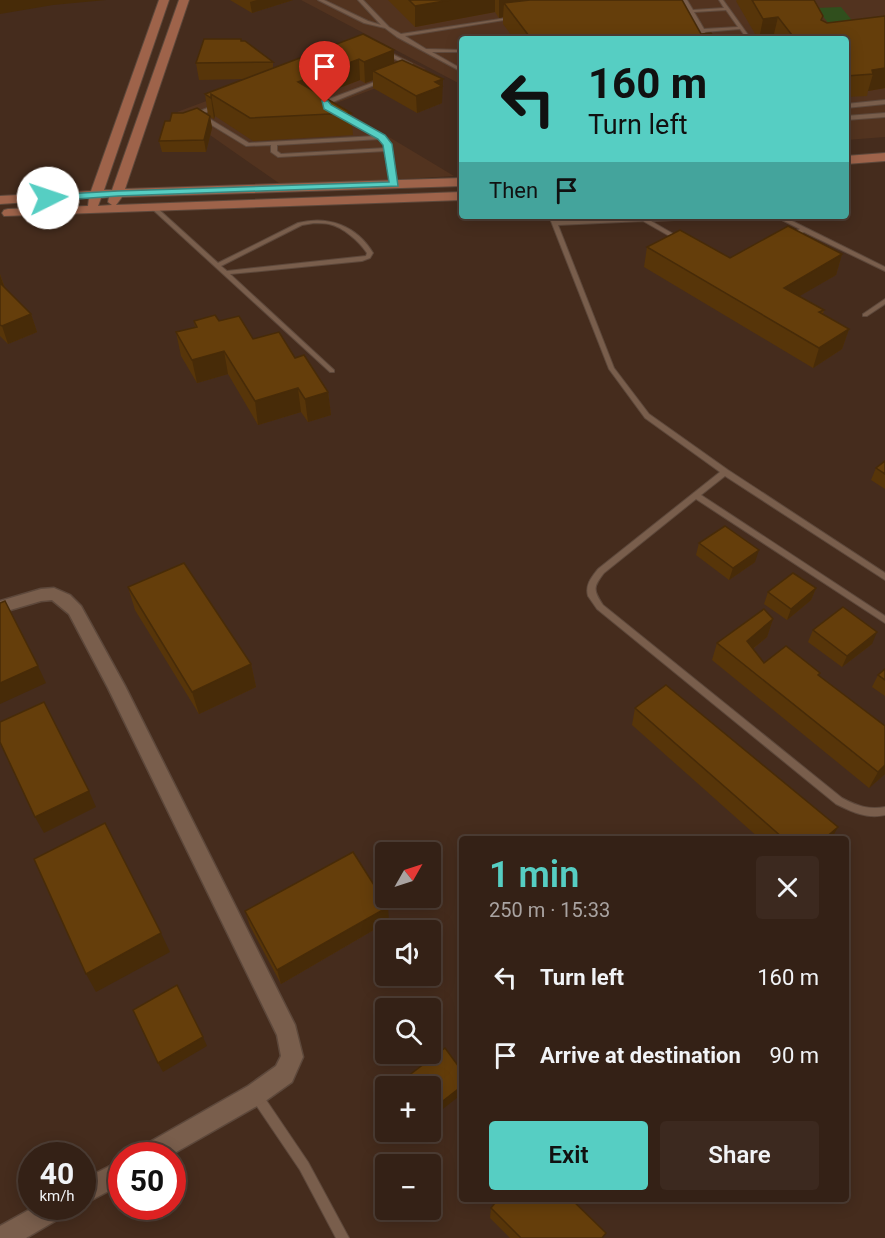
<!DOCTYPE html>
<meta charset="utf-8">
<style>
:root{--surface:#342116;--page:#3c291f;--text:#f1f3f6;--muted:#a9a3a1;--line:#4e3e35;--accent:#56cec3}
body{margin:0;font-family:Roboto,sans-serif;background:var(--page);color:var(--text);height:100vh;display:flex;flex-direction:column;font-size:22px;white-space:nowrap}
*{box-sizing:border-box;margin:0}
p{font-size:20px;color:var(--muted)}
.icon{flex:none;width:33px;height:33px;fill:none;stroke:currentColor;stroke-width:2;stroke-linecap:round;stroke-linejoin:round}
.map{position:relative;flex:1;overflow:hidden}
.panel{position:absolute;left:459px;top:836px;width:390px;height:366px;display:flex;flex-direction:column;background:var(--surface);border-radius:6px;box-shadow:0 3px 15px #0003,0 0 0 2px var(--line)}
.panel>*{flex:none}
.hud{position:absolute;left:459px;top:36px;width:390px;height:183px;border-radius:6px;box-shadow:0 3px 15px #0003,0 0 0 2px var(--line);background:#56cec3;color:#111;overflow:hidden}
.needle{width:39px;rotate:51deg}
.tools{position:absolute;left:375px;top:842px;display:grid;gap:12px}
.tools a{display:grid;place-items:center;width:66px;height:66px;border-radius:6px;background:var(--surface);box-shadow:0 3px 15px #0003,0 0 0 2px var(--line);font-size:30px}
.speed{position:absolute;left:18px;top:1142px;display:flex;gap:12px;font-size:30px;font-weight:700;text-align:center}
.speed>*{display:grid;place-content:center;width:78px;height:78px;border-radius:50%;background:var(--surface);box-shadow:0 3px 15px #0003,0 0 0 2px var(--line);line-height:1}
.speed small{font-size:15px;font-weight:400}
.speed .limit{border:9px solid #d22;background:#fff;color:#111}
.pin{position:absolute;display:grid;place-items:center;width:51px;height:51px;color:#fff;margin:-62px -26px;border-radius:50% 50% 50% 0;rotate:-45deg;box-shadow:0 0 6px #0007}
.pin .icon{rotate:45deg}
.me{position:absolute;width:66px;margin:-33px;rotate:86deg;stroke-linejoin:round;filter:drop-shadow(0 0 4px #0008)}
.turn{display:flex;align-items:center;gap:21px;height:126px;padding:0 30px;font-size:27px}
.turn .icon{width:78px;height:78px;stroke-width:2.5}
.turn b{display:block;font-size:42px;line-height:51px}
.then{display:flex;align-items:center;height:57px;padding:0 30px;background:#0003;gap:12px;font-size:22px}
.round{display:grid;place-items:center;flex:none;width:63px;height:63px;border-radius:6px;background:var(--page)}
.headline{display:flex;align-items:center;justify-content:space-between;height:102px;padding:0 30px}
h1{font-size:36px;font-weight:600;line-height:45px;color:var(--accent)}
.button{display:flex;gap:12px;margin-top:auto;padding:12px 30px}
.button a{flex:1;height:69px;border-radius:6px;background:var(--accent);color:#111;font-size:24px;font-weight:600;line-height:69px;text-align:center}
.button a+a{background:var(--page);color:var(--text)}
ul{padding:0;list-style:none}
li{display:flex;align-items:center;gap:18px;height:78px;padding:0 30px}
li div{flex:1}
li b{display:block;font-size:22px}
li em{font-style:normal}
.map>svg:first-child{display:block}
.built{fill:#52331f}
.green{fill:#304f1d}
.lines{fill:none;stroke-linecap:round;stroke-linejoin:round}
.lane-casing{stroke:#5d483b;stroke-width:2}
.street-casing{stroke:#5d483b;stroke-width:3}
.secondary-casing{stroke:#5d483b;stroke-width:2}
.lane{fill:#795e4c;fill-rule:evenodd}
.street{fill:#795e4c;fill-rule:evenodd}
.secondary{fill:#9e634a;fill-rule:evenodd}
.wall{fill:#573509}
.shaded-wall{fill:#472b08}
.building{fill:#653e0b;stroke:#472b08;stroke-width:1.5}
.route{fill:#56cec3;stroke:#38867f;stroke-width:1.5}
</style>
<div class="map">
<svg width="885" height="1238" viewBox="0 0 885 1238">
<rect width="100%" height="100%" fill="#452c1d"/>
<g class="built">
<path d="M301,0H885V137L846,140V39H462V85Z"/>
<path d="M369,40L426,69L334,104L454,176L283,186L177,112Z"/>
</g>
<path class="green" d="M841,7L855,24L830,25L816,8Z"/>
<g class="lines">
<g class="lane-casing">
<g id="lane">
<path d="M318,0H324L368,21L381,25L358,0H363L389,27L401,34L514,17L516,18L405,36L426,49L462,50V52H432L462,69V72L397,37L385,28L364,23Z"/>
<path d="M683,0H687L693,10L724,8L719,0H723L751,39H747L740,29L705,32L709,39H705ZM726,10L738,27L704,29L694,12Z"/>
<path d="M384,50L412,64V65L408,66L382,52V51Z"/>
<path d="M380,80L384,81L328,104L329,108H325L322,103L329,99Z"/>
<path d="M885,100V104L846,108V104Z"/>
<path d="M215,105L220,106L205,113V116L249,143L376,136L340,116L345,115L384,136L390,143L398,184L395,186L392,184L386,151L278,157L271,152V145L246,146L200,118V111ZM381,139L385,144L386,148L281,154L277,151V145Z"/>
<path d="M885,113V117L846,120V116Z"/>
<path d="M151,206H155L218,263L298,223C328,215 357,226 373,253L370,258L362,261L230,274L334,370V372H330L151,208ZM314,223C319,223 324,223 329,224C343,227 359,241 367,253L366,256L227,271L221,266L302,225Z"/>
<path d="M549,216H555L557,221L679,216H724L721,218L651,221L682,239L683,240L680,242L643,221L558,225L614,368L649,414L728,470L885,573V580L725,476L701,495L885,616V623L696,499L604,573C593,587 593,590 603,605L842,798C857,806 869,810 885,807V815C867,819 852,812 836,804L597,609L588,596C585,585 591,578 598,569L720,472L645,418L609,369Z"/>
<path d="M774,216H782L885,267V271L804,232L793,237H789V235L800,229Z"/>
<path d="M885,299V304L867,316H863V314Z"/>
<path d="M256,1089L260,1091L308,1162L349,1238H336L300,1170L252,1099L250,1095L252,1091Z"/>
</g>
</g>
<g class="street-casing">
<g id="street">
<path d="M54,588L70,595L81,606L125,686L295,1025L303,1057L292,1082L264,1102L171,1155H137L141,1147L248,1086L276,1066L281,1056L277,1035L108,688L69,614L52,600L41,601L0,613V601L41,589Z"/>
<path d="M122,1160V1184L82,1205V1180Z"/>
<path d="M36,1206H71L67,1214L26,1238H0V1226Z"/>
</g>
</g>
<g class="secondary-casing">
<g id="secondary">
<path d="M159,0H169L104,190H112L179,0H189L125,189L462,178V186L122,197L116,205L462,192V200L4,216L2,213L4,210L8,209L88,206L89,198L0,204V196L91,191ZM109,197L108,202L112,205L98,206L101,198Z"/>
<path d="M885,153V161L846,164V156Z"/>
</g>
</g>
<use href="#lane" class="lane"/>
<use href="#street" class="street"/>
<use href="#secondary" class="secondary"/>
</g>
<g class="wall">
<path d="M230,0H293L252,13Z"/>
<path d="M388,0H682L701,34L715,39L512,36L503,24V17L499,18L495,12L415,27Z"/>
<path d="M737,0H814L822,20L827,23L885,16V88L868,91L867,96L846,97V39H774L773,38L758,39L736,1Z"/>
<path d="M241,39L242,41L273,62V68L394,50V63L443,96H442V103L417,113L373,88V80L365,83L360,80L321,95L351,113L353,135L253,141L215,116L214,119L210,117L212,128L206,152H162L159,141L170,121L208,115L205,94L245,79L199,80L196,63Z"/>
<path d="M647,247L730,258L842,254L836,275L799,296L824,310L823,314L849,329L842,349L813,368L644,267Z"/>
<path d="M0,274L5,288L31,314L37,332L8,344L0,336Z"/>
<path d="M194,321H219L253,339L295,358L328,392L331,415L308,422L301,412L258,425L228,374L197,383L181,356L176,332L195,327Z"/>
<path d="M885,461V489L871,480L876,468Z"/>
<path d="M699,543L755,562L729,580L696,555Z"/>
<path d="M128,587L251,664L256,687L199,714L135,610Z"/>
<path d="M816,588L811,600L787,620L764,604L768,592Z"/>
<path d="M773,619L767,637L753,649L764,663L819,676L885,726V774L869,788L712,660L717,643Z"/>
<path d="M813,630L872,644L842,667L808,642Z"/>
<path d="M885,669V696L872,687L878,675Z"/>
<path d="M635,708L832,838H759L632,725Z"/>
<path d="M245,911L389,921L281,984L250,926Z"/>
<path d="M491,1208L603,1238H510L490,1218Z"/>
</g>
<g class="shaded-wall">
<path d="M0,0H106L53,5L0,14Z"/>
<path d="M257,0H293L252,13L250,2Z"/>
<path d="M450,0H495V12L415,27V6Z"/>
<path d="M499,0H630L504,3L503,17L499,18Z"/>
<path d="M778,17L773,38L759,39L763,19Z"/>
<path d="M394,50V71H373V80L365,83L364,62Z"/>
<path d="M359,59L360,80L300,103L298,82Z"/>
<path d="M885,68V88L868,91L873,74L872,70Z"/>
<path d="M443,79L442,103L417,113L416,96L435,82Z"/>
<path d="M211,94L215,116L214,119L211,98Z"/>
<path d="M210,116L212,128L206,152L204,140Z"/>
<path d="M842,254L836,275L779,308L784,288Z"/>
<path d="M0,275L6,292L0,295Z"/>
<path d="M31,314L37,332L8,344L2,326Z"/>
<path d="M849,329L842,349L813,368L819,348Z"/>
<path d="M224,351L228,374L197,383L192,360Z"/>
<path d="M298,388L301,412L258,425L255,401Z"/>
<path d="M328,392L331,415L308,422L305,399Z"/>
<path d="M759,550L755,562L729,580L733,568Z"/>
<path d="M816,588L811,600L787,620L791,609Z"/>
<path d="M773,619L767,637L741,658L747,641Z"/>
<path d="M877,632L872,644L842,667L847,656Z"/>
<path d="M251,664L256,687L199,714L192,692Z"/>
<path d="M38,666L46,683L0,704V683Z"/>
<path d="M885,765V774L869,788L878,772Z"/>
<path d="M89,791L96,807L44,833L35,817Z"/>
<path d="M838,827L832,838H825Z"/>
<path d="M388,907L389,921L281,984L277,970Z"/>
<path d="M161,933L170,952L96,992L86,974Z"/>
<path d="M203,1037L207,1046L163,1072L158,1063Z"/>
<path d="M462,1086V1094L430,1119V1111Z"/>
<path d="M407,1131H415L408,1137Z"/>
</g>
<g class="building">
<path d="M409,0H450L415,6Z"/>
<path d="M530,0H682L701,34L711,33L715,39H512V35L529,36L504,3Z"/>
<path d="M752,0H814L823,16L821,20L827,23L885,16V68L872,70L873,74L846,76V39H795L778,17L763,19Z"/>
<path d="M363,34L394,50L364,62L359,59L298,82L351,113L250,118L211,94V98L205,94Z"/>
<path d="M204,39H241V41H245L273,62L196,63Z"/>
<path d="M402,60L443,79L435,82L442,86L416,96L373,71Z"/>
<path d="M197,108L210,116L204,140L159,141L165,121H170L172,113H183Z"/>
<path d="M788,226L842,254L784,288L824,310L819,312L849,329L819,348L647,247L680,230L730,258Z"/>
<path d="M0,283L31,314L2,326L0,325Z"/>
<path d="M215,315L219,321L239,316L253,339L279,332L295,358L304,355L328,392L305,399L298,388L255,401L224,351L192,360L176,332L197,327L194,321Z"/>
<path d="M885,461V474L876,468Z"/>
<path d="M725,526L759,550L733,568L699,543Z"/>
<path d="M184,563L251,664L192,692L128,587Z"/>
<path d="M793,573L816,588L791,609L768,592Z"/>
<path d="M5,601L38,666L0,683V603Z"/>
<path d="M843,607L877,632L847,656L813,630Z"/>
<path d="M764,609L773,619L747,641L764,663L786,646L820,673L818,675L885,726V765L878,772L717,643Z"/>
<path d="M885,669V680L878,675Z"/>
<path d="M666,685L838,827L825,838H783L635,708Z"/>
<path d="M44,702L89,791L35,817L0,742V722Z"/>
<path d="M105,823L161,933L86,974L34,859Z"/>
<path d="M353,852L388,907L277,970L245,911Z"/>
<path d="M177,985L203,1037L158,1063L133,1010Z"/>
<path d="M445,1048L462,1071V1086L430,1111V1086H395Z"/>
<path d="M499,1198H570L606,1233L602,1238H521L491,1208Z"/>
</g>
<path class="route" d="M322,101H328L331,105L385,135L392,144L398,186L118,196L48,201L43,198L48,195L118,191L389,182L383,145L378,139L324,109Z"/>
</svg>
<div class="tools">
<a><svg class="needle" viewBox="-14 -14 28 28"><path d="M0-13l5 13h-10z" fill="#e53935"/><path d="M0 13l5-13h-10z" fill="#a9a3a1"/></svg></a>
<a><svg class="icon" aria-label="sound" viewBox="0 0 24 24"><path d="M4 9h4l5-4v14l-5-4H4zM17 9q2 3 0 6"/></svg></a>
<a><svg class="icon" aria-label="search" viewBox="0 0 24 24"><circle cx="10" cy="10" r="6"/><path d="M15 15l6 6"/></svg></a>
<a>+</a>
<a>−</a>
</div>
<div class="speed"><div>40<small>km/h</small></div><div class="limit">50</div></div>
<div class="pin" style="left:325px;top:103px;background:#d93025"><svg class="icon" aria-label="arrive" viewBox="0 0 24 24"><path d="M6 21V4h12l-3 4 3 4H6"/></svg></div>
<svg class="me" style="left:48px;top:198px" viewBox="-20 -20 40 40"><circle r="19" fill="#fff"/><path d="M0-13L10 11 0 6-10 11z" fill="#56cec3"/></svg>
<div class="hud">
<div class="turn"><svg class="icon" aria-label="left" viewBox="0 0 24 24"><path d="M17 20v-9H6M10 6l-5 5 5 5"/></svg><div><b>160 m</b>Turn left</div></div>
<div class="then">Then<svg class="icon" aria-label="arrive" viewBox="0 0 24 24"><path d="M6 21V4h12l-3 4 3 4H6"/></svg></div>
</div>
<section class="panel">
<div class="headline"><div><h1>1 min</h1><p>250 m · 15:33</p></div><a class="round"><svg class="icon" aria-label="close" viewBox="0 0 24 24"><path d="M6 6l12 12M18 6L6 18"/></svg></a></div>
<ul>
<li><svg class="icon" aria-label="left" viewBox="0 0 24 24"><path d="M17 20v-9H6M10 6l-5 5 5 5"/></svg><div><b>Turn left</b></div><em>160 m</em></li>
<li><svg class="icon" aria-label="arrive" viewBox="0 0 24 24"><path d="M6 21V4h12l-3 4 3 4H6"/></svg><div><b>Arrive at destination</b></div><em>90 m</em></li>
</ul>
<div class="button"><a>Exit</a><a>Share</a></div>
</section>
</div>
